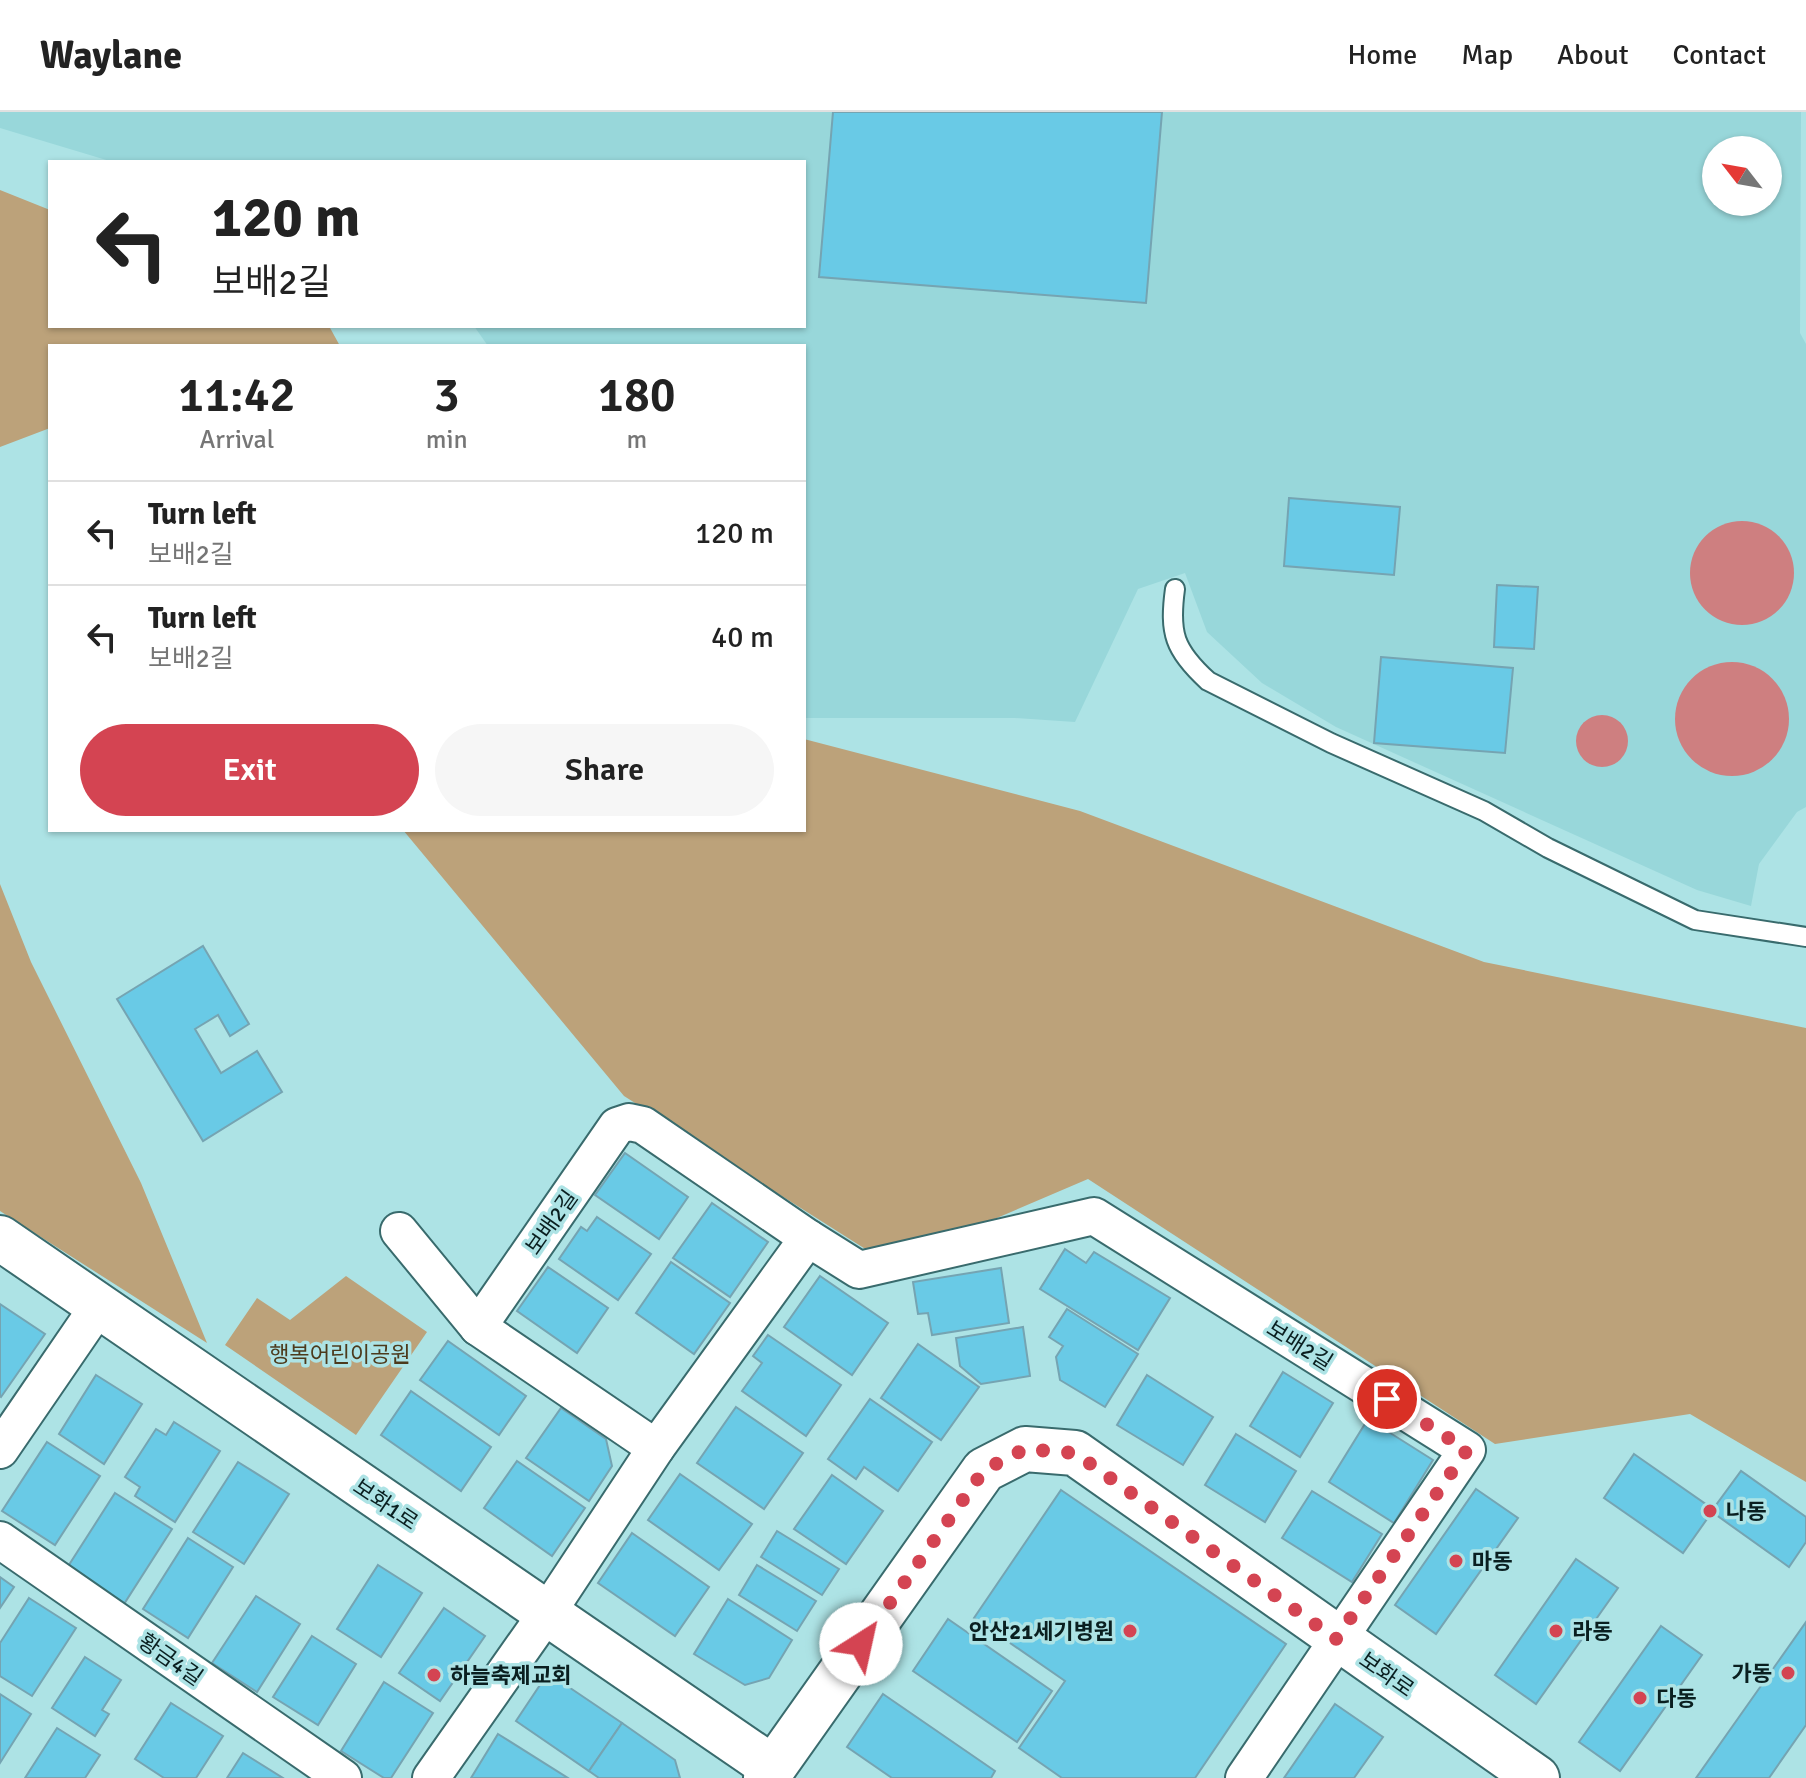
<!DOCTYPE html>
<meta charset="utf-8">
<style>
:root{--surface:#fff;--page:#f6f6f6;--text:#222;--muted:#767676;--line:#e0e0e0;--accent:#d44452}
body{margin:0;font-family:Signika,"Noto Sans KR",sans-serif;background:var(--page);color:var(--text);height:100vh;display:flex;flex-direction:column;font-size:30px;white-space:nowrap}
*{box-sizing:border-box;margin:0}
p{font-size:26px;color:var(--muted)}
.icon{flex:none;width:44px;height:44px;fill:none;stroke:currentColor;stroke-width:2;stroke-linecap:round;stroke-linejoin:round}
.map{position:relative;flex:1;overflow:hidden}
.sheet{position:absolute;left:48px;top:232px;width:758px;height:488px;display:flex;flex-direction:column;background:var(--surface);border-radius:0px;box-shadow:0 2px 6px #0004}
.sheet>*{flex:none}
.top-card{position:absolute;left:48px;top:48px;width:758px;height:168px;border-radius:0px;box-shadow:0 2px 6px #0004;background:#fff;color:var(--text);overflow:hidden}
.needle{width:52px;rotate:301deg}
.controls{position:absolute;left:1702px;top:24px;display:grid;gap:16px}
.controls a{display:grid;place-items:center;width:80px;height:80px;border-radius:50%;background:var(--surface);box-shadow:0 2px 6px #0004;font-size:40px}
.pin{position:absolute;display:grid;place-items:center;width:68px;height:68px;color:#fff;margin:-34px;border:4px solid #fff;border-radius:50%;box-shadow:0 2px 8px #0007}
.me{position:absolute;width:88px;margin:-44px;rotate:35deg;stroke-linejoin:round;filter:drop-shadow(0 0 6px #0008)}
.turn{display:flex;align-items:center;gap:28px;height:168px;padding:0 32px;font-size:36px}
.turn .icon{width:104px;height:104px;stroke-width:2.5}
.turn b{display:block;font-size:56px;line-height:68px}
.eta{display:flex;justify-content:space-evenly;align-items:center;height:136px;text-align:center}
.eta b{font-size:48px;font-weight:600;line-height:56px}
.action{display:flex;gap:16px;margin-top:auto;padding:16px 32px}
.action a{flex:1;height:92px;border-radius:48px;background:var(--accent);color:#fff;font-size:32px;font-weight:600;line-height:92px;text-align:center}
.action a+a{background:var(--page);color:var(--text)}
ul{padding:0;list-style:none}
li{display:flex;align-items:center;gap:24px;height:104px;padding:0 32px;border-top:2px solid var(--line)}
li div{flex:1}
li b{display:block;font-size:30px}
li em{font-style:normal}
header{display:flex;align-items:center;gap:48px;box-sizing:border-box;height:112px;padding:0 40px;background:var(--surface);border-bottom:2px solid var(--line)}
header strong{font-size:38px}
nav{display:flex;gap:44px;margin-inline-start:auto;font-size:28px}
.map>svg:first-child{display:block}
.built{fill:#98d7da;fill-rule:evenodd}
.green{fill:#bca27a}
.water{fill:#ce7f80}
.building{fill:#69cae6;stroke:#75a4b2;stroke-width:2}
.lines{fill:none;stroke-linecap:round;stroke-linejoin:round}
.service-casing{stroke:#396b6d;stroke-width:22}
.minor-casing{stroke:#396b6d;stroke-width:40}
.tertiary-casing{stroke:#396b6d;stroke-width:48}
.service{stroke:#fff;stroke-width:18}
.minor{stroke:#fff;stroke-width:36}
.tertiary{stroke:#fff;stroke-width:44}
.route{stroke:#d44452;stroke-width:14;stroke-dasharray:0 25.2}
.poi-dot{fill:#d44452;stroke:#ade3e5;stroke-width:3}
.labels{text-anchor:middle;stroke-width:7;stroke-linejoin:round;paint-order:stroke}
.street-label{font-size:22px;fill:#0a1f20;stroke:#ade3e5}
.park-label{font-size:22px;fill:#4c3a1c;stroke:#ade3e5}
.poi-label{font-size:22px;font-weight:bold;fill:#0a1f20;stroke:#ade3e5;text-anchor:start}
</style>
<header>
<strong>Waylane</strong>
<nav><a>Home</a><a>Map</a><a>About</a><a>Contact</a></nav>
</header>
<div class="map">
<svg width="1806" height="1666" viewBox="0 0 1806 1666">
<rect width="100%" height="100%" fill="#ade3e5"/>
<path class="built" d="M0,0H1801L1800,221L1806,232V695L1797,700L1759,752L1751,794L1697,778L1336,615L1262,571L1207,520L1185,461L1138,477L1075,610L1015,606H804V234H488L474,214H804V50H113L0,16ZM1716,38H1768V90H1716Z"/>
<g class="green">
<path d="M0,78L50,98V214H329L340,234H50V316L0,335Z"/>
<path d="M804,627L1080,699L1484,850L1806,916V1370L1690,1302L1495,1332L1088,1067L889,1152L624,984L403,718H804Z"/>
<path d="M0,772L31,850L141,1071L207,1231L0,1099Z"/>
<path d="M346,1164L427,1220L356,1323L225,1233L257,1186L290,1208Z"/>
</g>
<g class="water">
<circle cx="1742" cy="461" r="52"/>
<circle cx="1732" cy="607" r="57"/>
<circle cx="1602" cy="629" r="26"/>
</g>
<g class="building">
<path d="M833,0H1162L1146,191L819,165Z"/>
<path d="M1289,386L1400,395L1394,463L1284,454Z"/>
<path d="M1497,473L1538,475L1534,537L1494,535Z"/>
<path d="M1381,545L1513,556L1505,641L1374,631Z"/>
<path d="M203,834L249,912L230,924L218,903L195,917L221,961L257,939L282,980L203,1029L117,887Z"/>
<path d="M625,1041L688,1085L659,1127L595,1083Z"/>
<path d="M712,1091L768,1130L730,1185L673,1146Z"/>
<path d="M597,1105L651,1142L618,1188L559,1147L581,1115L587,1119Z"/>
<path d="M1065,1137L1086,1151L1094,1140L1170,1186L1138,1238L1040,1177Z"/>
<path d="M671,1150L730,1191L694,1242L636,1201Z"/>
<path d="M548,1155L608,1196L577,1241L517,1199Z"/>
<path d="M1001,1156L1009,1211L932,1223L928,1201L918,1202L913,1170Z"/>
<path d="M820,1164L888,1211L852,1263L784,1215Z"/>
<path d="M0,1192L45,1222L1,1285L0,1284Z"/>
<path d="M1067,1197L1138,1242L1105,1295L1060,1268L1056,1245L1063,1234L1049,1225Z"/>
<path d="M1023,1215L1030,1264L981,1272L960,1254L956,1226Z"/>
<path d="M768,1223L841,1273L806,1324L742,1279L762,1251L753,1244Z"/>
<path d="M448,1229L526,1284L499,1323L420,1268Z"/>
<path d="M918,1232L979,1275L941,1328L881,1286Z"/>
<path d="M1283,1260L1333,1291L1300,1345L1250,1314Z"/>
<path d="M96,1263L142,1292L104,1352L59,1322Z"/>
<path d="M1147,1263L1213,1305L1183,1353L1117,1313Z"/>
<path d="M411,1279L491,1335L461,1379L381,1323Z"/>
<path d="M870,1287L932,1330L898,1379L864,1355L856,1367L828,1347Z"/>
<path d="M736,1295L803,1341L764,1397L697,1351Z"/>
<path d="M561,1296L606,1327L612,1354L589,1389L526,1346Z"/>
<path d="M1368,1307L1433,1348L1394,1411L1329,1370Z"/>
<path d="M174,1310L220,1339L175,1410L135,1384L140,1375L125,1365L156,1317L166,1323Z"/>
<path d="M1236,1322L1296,1359L1265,1410L1205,1373Z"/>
<path d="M47,1330L100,1364L55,1433L2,1399Z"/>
<path d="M1634,1342L1713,1397L1741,1359L1806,1405V1430L1789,1455L1712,1400L1683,1441L1604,1386Z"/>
<path d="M517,1349L585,1396L552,1444L484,1396Z"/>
<path d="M238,1350L289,1382L244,1452L193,1420Z"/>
<path d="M680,1362L752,1412L719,1458L648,1408Z"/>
<path d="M832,1363L883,1399L846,1452L794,1417Z"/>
<path d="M1476,1377L1518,1406L1436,1522L1395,1493Z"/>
<path d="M1061,1378L1286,1532L1195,1666H1062L1019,1636L1065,1569L974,1506Z"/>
<path d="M1312,1379L1382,1422L1352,1470L1282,1426Z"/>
<path d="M115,1381L172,1417L124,1492L67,1456Z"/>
<path d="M777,1419L839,1457L822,1483L761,1445Z"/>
<path d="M632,1421L709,1475L675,1524L598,1471Z"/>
<path d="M188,1426L233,1455L188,1526L143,1497Z"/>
<path d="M1576,1447L1618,1476L1536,1592L1495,1563Z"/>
<path d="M378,1453L422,1481L381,1545L337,1517Z"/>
<path d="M757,1453L816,1489L797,1519L739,1483Z"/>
<path d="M0,1465L14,1475L0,1496Z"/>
<path d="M256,1484L300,1512L257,1580L212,1551Z"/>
<path d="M29,1486L76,1516L32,1584L0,1564V1531Z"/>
<path d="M728,1487L792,1528L769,1566L745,1573L694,1542Z"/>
<path d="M444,1496L485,1524L440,1589L399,1561Z"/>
<path d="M948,1507L1052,1579L1017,1630L913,1559Z"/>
<path d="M1806,1510V1613L1769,1666H1696Z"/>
<path d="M1661,1514L1702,1543L1620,1659L1579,1630Z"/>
<path d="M312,1524L356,1552L318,1613L273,1585Z"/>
<path d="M85,1545L121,1568L102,1598L109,1602L95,1624L52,1596Z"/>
<path d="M548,1561L622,1611L589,1659L516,1609Z"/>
<path d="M384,1570L433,1601L391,1666H384L341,1639Z"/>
<path d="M0,1582L31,1602L0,1651Z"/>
<path d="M883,1582L995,1659L991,1666H892L847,1635Z"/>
<path d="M171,1591L223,1624L196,1666H164L135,1647Z"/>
<path d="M1335,1592L1383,1625L1354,1666H1284Z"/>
<path d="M622,1611L675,1648L680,1666H599L589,1659Z"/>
<path d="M57,1616L100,1643L85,1666H25Z"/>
<path d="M498,1622L568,1666H471Z"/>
<path d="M243,1641L283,1666H227Z"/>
</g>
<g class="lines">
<g class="service-casing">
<path id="service" d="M1175,477C1169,521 1174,538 1208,569L1331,631L1484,699L1548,736L1695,808L1806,825"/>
</g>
<g class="minor-casing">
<g id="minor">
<path d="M399,1119L478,1215"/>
<path d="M656,1336L478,1215L617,1014L629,1010L643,1013L808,1126"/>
<path d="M0,1338L98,1195"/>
<path d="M0,1428L343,1666"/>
<path d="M431,1666L547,1501L656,1336L808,1126L859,1158L1094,1104L1467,1338L1244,1666"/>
</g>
</g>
<g class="tertiary-casing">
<g id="tertiary">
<path d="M0,1126L773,1656"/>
<path d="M766,1666L984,1358L1025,1337L1075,1341L1537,1666"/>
</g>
</g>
<use href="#service" class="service"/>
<use href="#minor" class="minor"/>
<use href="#tertiary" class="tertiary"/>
</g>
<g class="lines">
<path class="route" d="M861,1532L984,1358L1025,1337L1075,1341L1336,1527L1467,1338L1387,1287"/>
</g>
<g class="poi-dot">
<circle cx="1710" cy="1399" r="8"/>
<circle cx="1456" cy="1449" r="8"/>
<circle cx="1130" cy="1519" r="8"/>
<circle cx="1556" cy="1519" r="8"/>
<circle cx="1788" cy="1561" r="8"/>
<circle cx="434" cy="1563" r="8"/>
<circle cx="1640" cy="1586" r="8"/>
</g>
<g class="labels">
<g class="street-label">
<text transform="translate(551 1110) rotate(-55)" y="8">보배2길</text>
<text transform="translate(1300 1233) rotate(32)" y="8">보배2길</text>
<text transform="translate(386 1392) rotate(34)" y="8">보화1로</text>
<text transform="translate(171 1547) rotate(35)" y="8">황금4길</text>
<text transform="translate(1387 1562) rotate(35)" y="8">보화로</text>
</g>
<g class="park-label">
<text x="340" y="1250">행복어린이공원</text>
</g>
<g class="poi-label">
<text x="1726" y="1407">나동</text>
<text x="1472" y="1457">마동</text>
<text x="1114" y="1527" text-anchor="end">안산21세기병원</text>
<text x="1572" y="1527">라동</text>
<text x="1772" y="1569" text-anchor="end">가동</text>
<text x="450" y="1571">하늘축제교회</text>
<text x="1656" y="1594">다동</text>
</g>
</g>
</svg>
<div class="controls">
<a><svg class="needle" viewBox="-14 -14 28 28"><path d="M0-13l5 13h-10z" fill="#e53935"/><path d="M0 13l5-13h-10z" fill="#767676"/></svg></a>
</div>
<div class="pin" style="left:1387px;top:1287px;background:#d93025"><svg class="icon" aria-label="arrive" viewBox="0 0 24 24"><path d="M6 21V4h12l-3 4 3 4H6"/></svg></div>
<svg class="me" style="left:861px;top:1532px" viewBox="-20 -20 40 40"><circle r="19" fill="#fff"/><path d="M0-13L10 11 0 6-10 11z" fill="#d44452"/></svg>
<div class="top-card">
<div class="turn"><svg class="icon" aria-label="left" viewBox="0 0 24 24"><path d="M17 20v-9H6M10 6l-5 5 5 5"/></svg><div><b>120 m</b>보배2길</div></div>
</div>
<section class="sheet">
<div class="eta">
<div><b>11:42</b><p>Arrival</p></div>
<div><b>3</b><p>min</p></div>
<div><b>180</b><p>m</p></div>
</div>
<ul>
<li><svg class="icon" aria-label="left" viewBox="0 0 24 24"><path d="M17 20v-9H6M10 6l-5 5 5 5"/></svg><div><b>Turn left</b><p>보배2길</p></div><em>120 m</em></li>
<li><svg class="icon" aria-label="left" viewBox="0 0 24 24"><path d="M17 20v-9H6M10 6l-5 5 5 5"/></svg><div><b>Turn left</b><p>보배2길</p></div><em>40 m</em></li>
</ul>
<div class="action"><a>Exit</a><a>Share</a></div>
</section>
</div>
